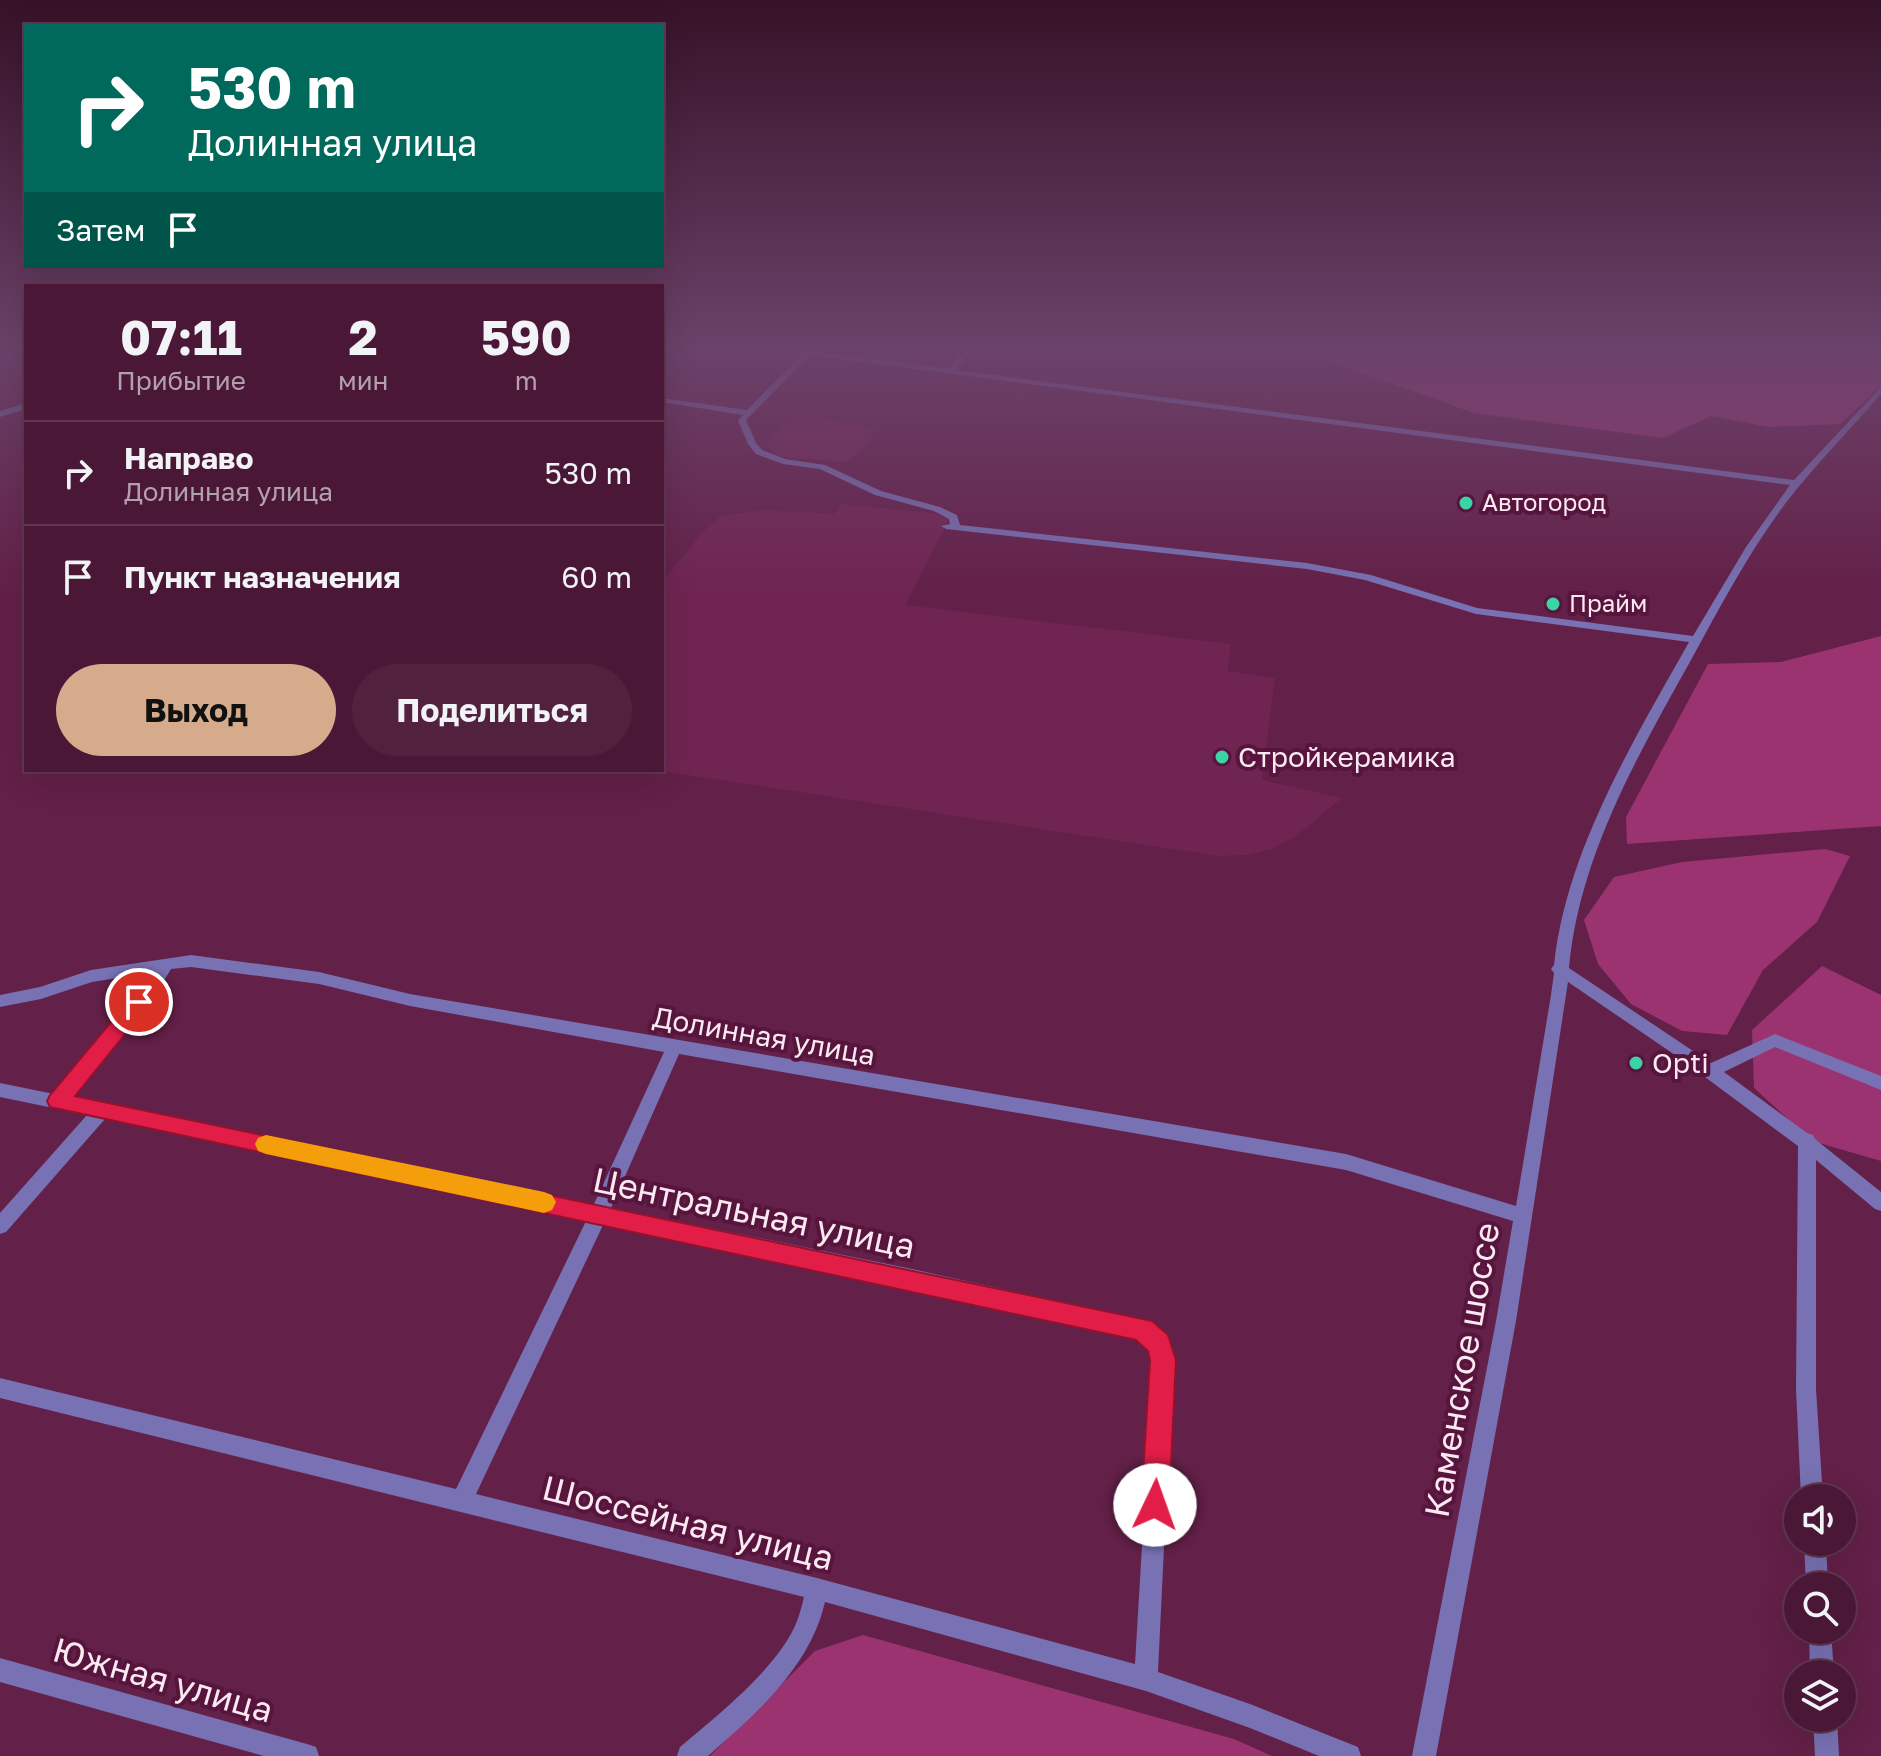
<!DOCTYPE html>
<html lang="ru">
<meta charset="utf-8">
<style>
:root{--surface:#4a1836;--page:#51213e;--text:#f1f3f6;--muted:#b2a0ad;--line:#613751;--accent:#d6ab8b}
body{margin:0;font-family:"Golos Text",sans-serif;background:var(--page);color:var(--text);height:100vh;display:flex;flex-direction:column;font-size:30px;white-space:nowrap}
*{box-sizing:border-box;margin:0}
p{font-size:26px;color:var(--muted)}
.icon{flex:none;width:44px;height:44px;fill:none;stroke:currentColor;stroke-width:2;stroke-linecap:round;stroke-linejoin:round}
.map{position:relative;flex:1;overflow:hidden}
.side{position:absolute;left:24px;top:284px;width:640px;height:488px;display:flex;flex-direction:column;background:var(--surface);border-radius:0px;box-shadow:0 8px 32px #0002,0 0 0 2px var(--line)}
.side>*{flex:none}
.top-card{position:absolute;left:24px;top:24px;width:640px;height:244px;border-radius:0px;box-shadow:0 8px 32px #0002,0 0 0 2px var(--line);background:#00695c;color:#fff;overflow:hidden}
.tools{position:absolute;left:1784px;top:1484px;display:grid;gap:16px}
.tools a{display:grid;place-items:center;width:72px;height:72px;border-radius:50%;background:var(--surface);box-shadow:0 8px 32px #0002,0 0 0 2px var(--line);font-size:40px}
.pin{position:absolute;display:grid;place-items:center;width:68px;height:68px;color:#fff;margin:-34px;border:4px solid #fff;border-radius:50%;box-shadow:0 2px 8px #0007}
.me{position:absolute;width:88px;margin:-44px;rotate:3deg;stroke-linejoin:round;filter:drop-shadow(0 0 6px #0008)}
.turn{display:flex;align-items:center;gap:28px;height:168px;padding:0 32px;font-size:36px}
.turn .icon{width:104px;height:104px;stroke-width:2.5}
.turn b{display:block;font-size:56px;line-height:68px}
.then{display:flex;align-items:center;height:76px;padding:0 32px;background:#0003;gap:16px;font-size:30px}
.eta{display:flex;justify-content:space-evenly;align-items:center;height:136px;text-align:center}
.eta b{font-size:48px;font-weight:700;line-height:56px}
.primary-button{display:flex;gap:16px;margin-top:auto;padding:16px 32px}
.primary-button a{flex:1;height:92px;border-radius:48px;background:var(--accent);color:#111;font-size:32px;font-weight:700;line-height:92px;text-align:center}
.primary-button a+a{background:var(--page);color:var(--text)}
ul{padding:0;list-style:none}
li{display:flex;align-items:center;gap:24px;height:104px;padding:0 32px;border-top:2px solid var(--line)}
li div{flex:1}
li b{display:block;font-size:30px}
li em{font-style:normal}
.map>svg:first-child{display:block}
.built{fill:#702451}
.green{fill:#9b3371}
.lines{fill:none;stroke-linecap:round;stroke-linejoin:round}
.minor{fill:#7871b3;fill-rule:evenodd}
.route{fill:#e11d48;stroke:#92132f;stroke-width:2}
.slow{fill:#f59e0b}
.poi-dot{fill:#3ad4a5;stroke:#57143d;stroke-width:3}
.labels{text-anchor:middle;stroke-width:8;stroke-linejoin:round;paint-order:stroke}
.far-poi-label{font-size:24px;fill:#fbe9f2;stroke:#57143d;text-anchor:start}
.poi-label{font-size:28px;fill:#fbe9f2;stroke:#57143d;text-anchor:start}
.street-label{font-size:28px;fill:#fbe9f2;stroke:#57143d}
.near-street-label{font-size:34px;fill:#fbe9f2;stroke:#57143d}
</style>
<div class="map">
<svg width="1881" height="1756" viewBox="0 0 1881 1756">
<rect width="100%" height="100%" fill="#632048"/>
<g class="built">
<path d="M803,416L846,422L877,429L860,452L845,462L780,457L765,445L789,419Z"/>
<path d="M841,504L933,513L949,519L905,605L1231,644L1228,671L1275,678L1262,780L1342,798L1295,837L1271,849L1246,855L1218,856L655,770H662V582L701,534L721,516L762,510L835,514Z"/>
</g>
<g class="green">
<path d="M1291,348H1881V386L1840,424L1769,427L1711,416L1663,438L1474,413Z"/>
<path d="M1881,636V826L1627,844L1626,817L1708,664L1781,662Z"/>
<path d="M1825,849L1850,856L1817,922L1763,970L1727,1035L1682,1031L1631,1004L1598,964L1584,920L1614,877L1682,862Z"/>
<path d="M1822,966L1881,995V1161L1812,1141L1754,1088L1752,1030Z"/>
<path d="M863,1635L1234,1739L1272,1756H710L815,1651Z"/>
</g>
<g class="lines">
<g class="minor">
<path d="M770,348L809,350L949,369L965,348H973L956,370L1794,480L1881,387V394C1849,431 1815,465 1785,504C1749,552 1720,607 1691,660C1638,755 1579,857 1569,968L1711,1063L1775,1034L1881,1076V1090L1775,1047L1724,1072L1807,1133L1813,1135L1815,1139L1881,1192V1211L1875,1209L1816,1160V1389L1823,1498H1801L1796,1389L1798,1146L1678,1057L1568,982L1516,1321L1436,1756H1412L1496,1321L1513,1221L1346,1170L679,1054L611,1208L912,1269L1150,1322L1166,1337L1173,1360L1158,1672L1250,1704L1358,1747L1361,1756H1319L1250,1728L1146,1691L825,1602C810,1667 756,1714 708,1756H677L680,1747C717,1716 780,1666 797,1621C800,1613 802,1605 804,1597L0,1398V1378L456,1489L587,1219L105,1119L6,1232L0,1234V1213L87,1115L0,1097V1083L54,1094L154,972L92,982L41,999L0,1007V995L40,987L91,970L191,955L319,972L410,994L1346,1154L1516,1206L1551,995L1554,973L1551,969L1554,965C1566,851 1634,740 1689,642L1476,614L1365,580L1307,569L946,529L941,526L950,524L949,519L934,511L875,495L820,469L783,464L756,454L748,444L738,420L743,415L662,402V398L747,410L803,354ZM810,355L1790,485L1746,547L1693,636L1477,608L1371,575L1307,563L960,525L957,515L940,507L881,491L825,465L785,459L762,450L756,443L746,420ZM191,967L319,984L410,1006L664,1052L594,1204L71,1098L160,987L171,969ZM604,1223L912,1287L1138,1337L1150,1349L1153,1360L1135,1664L817,1578L476,1494Z"/>
<path d="M26,403V409L0,417V411Z"/>
<path d="M1804,1542H1826L1828,1586H1806Z"/>
<path d="M1809,1630H1831L1834,1674H1810Z"/>
<path d="M0,1658L307,1744L316,1747L319,1756H264L0,1682Z"/>
<path d="M1813,1718H1837L1839,1756H1815Z"/>
</g>
</g>
<linearGradient id="sky" x2="0" y2="1"><stop stop-color="#361228"/><stop offset="0.59" stop-color="#6b426a"/><stop offset="1" stop-color="#6b426a" stop-opacity="0"/></linearGradient>
<rect width="1881" height="594" fill="url(#sky)"/>
<path class="route" d="M139,994L147,997L149,1002L147,1007L75,1096L1152,1321L1168,1335L1176,1360L1169,1505L1165,1515L1155,1519L1145,1515L1141,1505L1150,1360L1148,1351L1136,1340L50,1107L47,1101L50,1095L132,997Z"/>
<path class="slow" d="M266,1135L544,1192L552,1195L556,1202L552,1210L544,1213L266,1154L258,1151L255,1144L258,1138Z"/>
<g class="poi-dot">
<circle cx="1466" cy="503" r="8"/>
<circle cx="1553" cy="604" r="8"/>
<circle cx="1222" cy="757" r="8"/>
<circle cx="1636" cy="1063" r="8"/>
</g>
<g class="labels">
<g class="far-poi-label">
<text x="1482" y="511">Автогород</text>
<text x="1569" y="612">Прайм</text>
</g>
<g class="poi-label">
<text x="1238" y="767">Стройкерамика</text>
<text x="1652" y="1073">Opti</text>
</g>
<g class="street-label">
<text transform="translate(764 1036) rotate(10)" y="10">Долинная улица</text>
</g>
<g class="near-street-label">
<text transform="translate(754 1213) rotate(12)" y="12">Центральная улица</text>
<text transform="translate(1462 1370) rotate(-80)" y="12">Каменское шоссе</text>
<text transform="translate(688 1523) rotate(14)" y="12">Шоссейная улица</text>
<text transform="translate(163 1680) rotate(16)" y="12">Южная улица</text>
</g>
</g>
</svg>
<div class="tools">
<a><svg class="icon" aria-label="sound" viewBox="0 0 24 24"><path d="M4 9h4l5-4v14l-5-4H4zM17 9q2 3 0 6"/></svg></a>
<a><svg class="icon" aria-label="search" viewBox="0 0 24 24"><circle cx="10" cy="10" r="6"/><path d="M15 15l6 6"/></svg></a>
<a><svg class="icon" aria-label="layers" viewBox="0 0 24 24"><path d="M12 4l9 5-9 5-9-5zM3 14l9 5 9-5"/></svg></a>
</div>
<div class="pin" style="left:139px;top:1002px;background:#d93025"><svg class="icon" aria-label="arrive" viewBox="0 0 24 24"><path d="M6 21V4h12l-3 4 3 4H6"/></svg></div>
<svg class="me" style="left:1155px;top:1505px" viewBox="-20 -20 40 40"><circle r="19" fill="#fff"/><path d="M0-13L10 11 0 6-10 11z" fill="#e11d48"/></svg>
<div class="top-card">
<div class="turn"><svg class="icon" aria-label="right" viewBox="0 0 24 24"><path d="M7 20v-9h11M14 6l5 5-5 5"/></svg><div><b>530 m</b>Долинная улица</div></div>
<div class="then">Затем<svg class="icon" aria-label="arrive" viewBox="0 0 24 24"><path d="M6 21V4h12l-3 4 3 4H6"/></svg></div>
</div>
<section class="side">
<div class="eta">
<div><b>07:11</b><p>Прибытие</p></div>
<div><b>2</b><p>мин</p></div>
<div><b>590</b><p>m</p></div>
</div>
<ul>
<li><svg class="icon" aria-label="right" viewBox="0 0 24 24"><path d="M7 20v-9h11M14 6l5 5-5 5"/></svg><div><b>Направо</b><p>Долинная улица</p></div><em>530 m</em></li>
<li><svg class="icon" aria-label="arrive" viewBox="0 0 24 24"><path d="M6 21V4h12l-3 4 3 4H6"/></svg><div><b>Пункт назначения</b></div><em>60 m</em></li>
</ul>
<div class="primary-button"><a>Выход</a><a>Поделиться</a></div>
</section>
</div>
